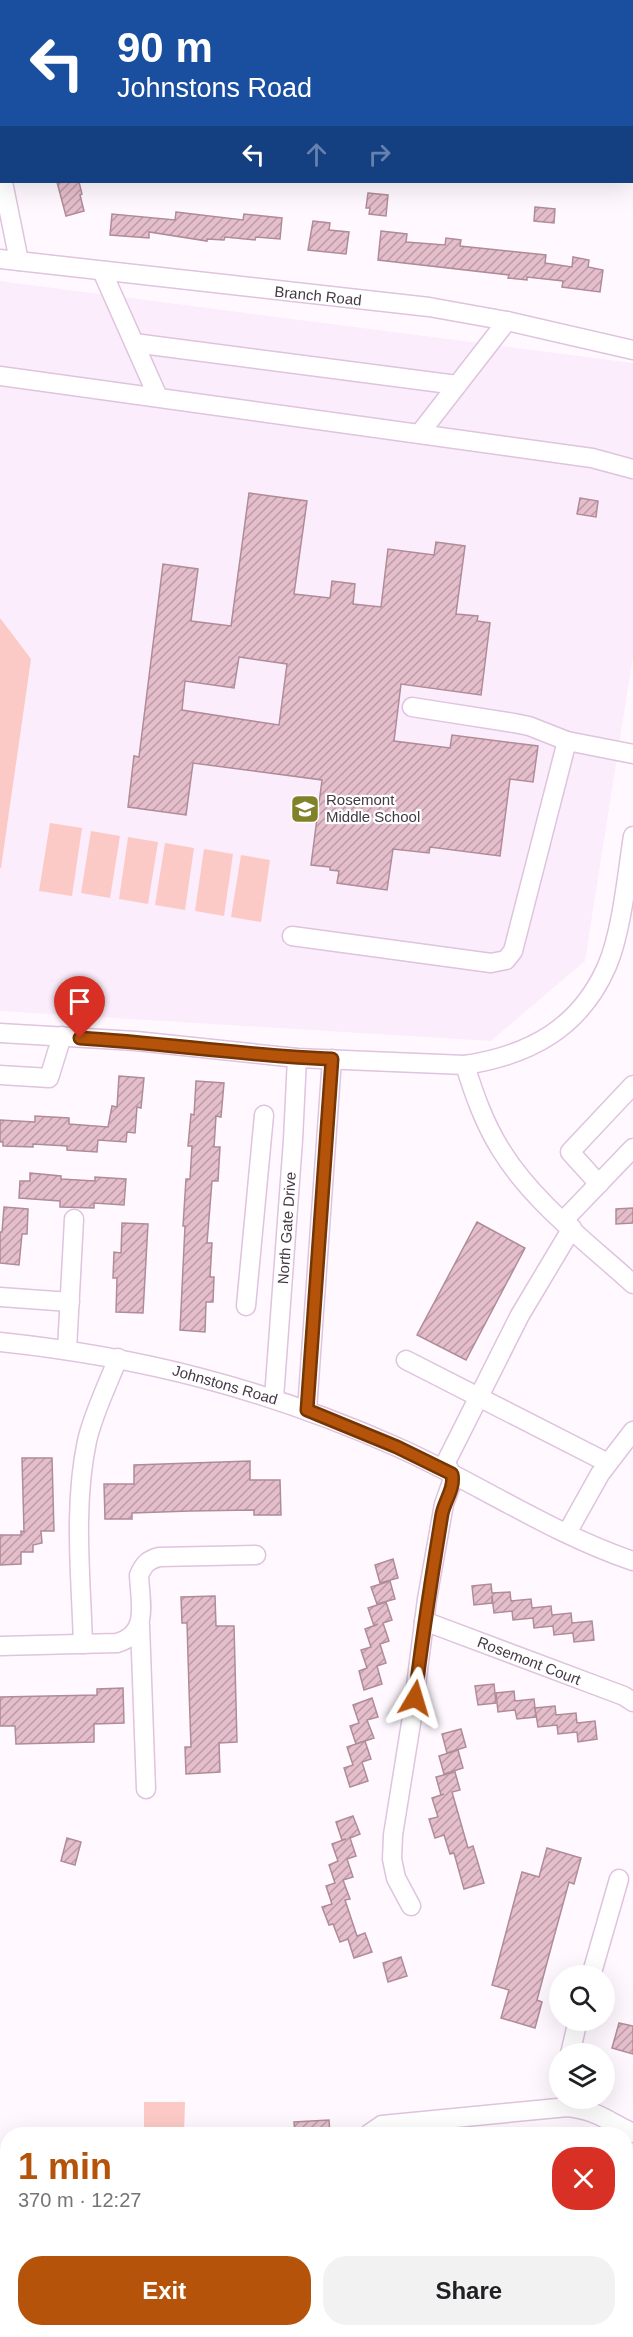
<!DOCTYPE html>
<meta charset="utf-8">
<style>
:root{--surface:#fff;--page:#f2f2f2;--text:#202124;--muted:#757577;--accent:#b45309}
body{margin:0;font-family:Helvetica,sans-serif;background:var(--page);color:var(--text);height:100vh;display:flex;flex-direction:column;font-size:22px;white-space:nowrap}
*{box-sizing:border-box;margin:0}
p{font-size:20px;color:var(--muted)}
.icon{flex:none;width:33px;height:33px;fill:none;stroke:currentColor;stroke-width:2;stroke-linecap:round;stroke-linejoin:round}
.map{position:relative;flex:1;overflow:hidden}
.drawer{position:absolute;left:0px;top:2127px;width:633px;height:210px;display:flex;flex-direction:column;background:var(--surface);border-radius:24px 24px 0 0;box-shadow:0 6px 24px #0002}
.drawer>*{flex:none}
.hud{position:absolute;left:0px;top:0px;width:633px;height:183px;box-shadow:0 6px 24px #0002;background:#1a4fa0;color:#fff;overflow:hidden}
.buttons{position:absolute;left:549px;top:1965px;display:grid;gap:12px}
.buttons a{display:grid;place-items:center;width:66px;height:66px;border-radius:50%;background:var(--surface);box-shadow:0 6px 24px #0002;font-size:30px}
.pin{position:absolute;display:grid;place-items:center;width:51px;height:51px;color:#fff;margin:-62px -26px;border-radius:50% 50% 50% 0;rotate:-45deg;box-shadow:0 0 6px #0007}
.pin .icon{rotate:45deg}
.me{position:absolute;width:66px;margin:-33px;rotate:7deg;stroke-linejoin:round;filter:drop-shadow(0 0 4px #0008)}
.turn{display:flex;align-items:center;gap:21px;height:126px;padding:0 18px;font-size:27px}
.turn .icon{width:78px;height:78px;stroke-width:2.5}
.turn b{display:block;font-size:42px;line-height:51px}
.lanes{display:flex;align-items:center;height:57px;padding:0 18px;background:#0003;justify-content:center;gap:30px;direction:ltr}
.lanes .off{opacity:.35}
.round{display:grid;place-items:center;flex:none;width:63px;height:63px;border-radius:24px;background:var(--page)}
.head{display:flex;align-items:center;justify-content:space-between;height:102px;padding:0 18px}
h1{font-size:36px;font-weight:700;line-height:45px;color:var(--accent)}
.action{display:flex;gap:12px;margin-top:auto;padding:12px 18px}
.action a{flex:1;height:69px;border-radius:24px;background:var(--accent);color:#fff;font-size:24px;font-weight:700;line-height:69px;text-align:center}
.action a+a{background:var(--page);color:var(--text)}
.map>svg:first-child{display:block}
.built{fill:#fbedfb}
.green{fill:#fccac6}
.building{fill:url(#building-hatch);stroke:#b08b98;stroke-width:1.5;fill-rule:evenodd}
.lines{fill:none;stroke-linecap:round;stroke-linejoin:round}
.minor-casing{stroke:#dfc3df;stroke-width:21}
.minor{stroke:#fff;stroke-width:18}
.route-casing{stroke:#753606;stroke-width:15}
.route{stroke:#b45309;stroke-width:10}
.labels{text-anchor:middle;stroke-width:4.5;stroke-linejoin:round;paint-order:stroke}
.street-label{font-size:15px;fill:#443944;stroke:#fff}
.poi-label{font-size:15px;fill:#443944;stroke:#fff;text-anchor:start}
</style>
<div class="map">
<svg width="633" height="2337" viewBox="0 0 633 2337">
<defs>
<pattern id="building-hatch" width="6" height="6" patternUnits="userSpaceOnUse" patternTransform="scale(1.5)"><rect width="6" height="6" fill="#e5becb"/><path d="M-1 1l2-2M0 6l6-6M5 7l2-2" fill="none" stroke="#bb9ba6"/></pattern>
</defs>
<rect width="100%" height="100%" fill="#fff9ff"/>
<path class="built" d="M0,281L633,363V656L585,961L491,1041L0,1011Z"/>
<g class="green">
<path d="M0,618L31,659L1,868H0Z"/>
<path d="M50,823L82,828L72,896L39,891Z"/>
<path d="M91,831L120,836L110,898L81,893Z"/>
<path d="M128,837L158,842L148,904L119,899Z"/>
<path d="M165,843L194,848L185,910L155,905Z"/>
<path d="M204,849L233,854L224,916L195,911Z"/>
<path d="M241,855L270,860L261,922L231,917Z"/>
<path d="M144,2102H185L184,2134H144Z"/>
</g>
<g class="building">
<path d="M57,182H79L82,194L80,195L84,211L66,216Z"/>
<path d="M368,193L388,195L386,216L369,214L370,208H366Z"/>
<path d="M535,207L555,209L554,223L534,221Z"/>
<path d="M176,212L243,220L244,214L282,218L280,239L256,237L255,240L225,237L224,240L207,239V241L149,232V238L110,235L112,214L175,220Z"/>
<path d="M313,221L330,223L329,230L349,232L346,254L308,250Z"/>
<path d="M381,231L407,234L406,242L445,245L446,238L461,240L460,246L546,255L545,263L572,267L573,257L589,260L588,267L603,270L600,292L562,287L563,281L527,277V280L508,278L509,275L378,260Z"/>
<path d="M249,493L307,501L294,594L330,598L332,581L355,584L353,604L381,607L388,549L434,555L436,542L465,546L456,614L478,616L477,621L490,623L481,695L401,684L394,741L450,748L452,735L538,746L533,782L510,779L500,856L430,847L429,853L393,849L387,890L337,883L339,871L330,870V867L311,865L322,780L193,763L186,815L128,807L134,756L139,757L163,564L198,569L191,621L231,626ZM239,657L287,664L279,725L182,710L185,681L234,688Z"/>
<path d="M580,498L598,501L596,517L577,514Z"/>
<path d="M119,1076L144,1078L141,1108L137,1107L135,1133L127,1132L126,1142L98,1140L97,1152L67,1150V1146L33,1144V1147L3,1146V1142H0V1120L35,1122V1116L69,1118V1124L108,1127L112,1106L117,1107Z"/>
<path d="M196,1081L224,1083L221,1117L216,1116L214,1147H220L218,1181H212L207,1243H212L210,1277H214L213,1302H206L205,1332L180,1330L185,1226H183L186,1179H190L192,1146H188L191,1114L194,1115Z"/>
<path d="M30,1173L61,1176V1179L95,1181V1177L126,1179L124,1205L94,1203V1208L60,1207V1201L19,1198L20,1181H30Z"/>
<path d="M4,1207L28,1209L27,1234H22L19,1265L0,1263V1232H2Z"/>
<path d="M633,1208V1223L616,1224V1209Z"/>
<path d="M477,1222L525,1248L466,1360L417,1335Z"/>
<path d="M122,1223L148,1224L143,1313L116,1312L117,1278H113L114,1252L121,1253Z"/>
<path d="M22,1458H52L54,1531H41L42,1543L33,1545V1552H21V1564L0,1565V1535H21V1531L24,1532Z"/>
<path d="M250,1461V1480H280L281,1515H254V1510L190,1511L132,1513V1519H105L104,1484H134V1465Z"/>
<path d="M393,1559L398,1578L380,1583L375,1565Z"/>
<path d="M390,1581L395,1599L377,1604L371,1587Z"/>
<path d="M491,1584L492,1593L510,1592L511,1601L531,1599L532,1608L551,1606L552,1615L571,1613L572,1623L592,1621L594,1640L574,1642L573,1633L554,1635L553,1626L534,1628L533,1618L513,1620L512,1611L494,1613L492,1596V1603L474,1605L472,1586Z"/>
<path d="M215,1596L216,1626H234L237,1742L219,1743L220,1772L186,1774L185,1747H191L189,1689L187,1623H182L181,1597Z"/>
<path d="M386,1602L392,1620L383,1623L389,1641L380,1644L386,1663L377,1666L382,1684L364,1690L359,1671L367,1668L361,1650L371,1647L365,1629L378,1624L374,1626L368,1608Z"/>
<path d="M494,1684L496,1703L478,1705L475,1686Z"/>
<path d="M123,1688L124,1723L94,1724V1742L16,1744L15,1726H0V1697L97,1695V1689Z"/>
<path d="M514,1691L515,1701L534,1699L536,1717L517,1719L515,1710L498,1712L496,1693Z"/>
<path d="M372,1698L378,1717L367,1720L374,1738L356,1744L350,1726L359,1723L353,1705Z"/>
<path d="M555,1706L556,1715L576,1713L577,1723L595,1721L597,1739L578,1742L577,1732L558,1734L557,1725L538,1727L535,1708Z"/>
<path d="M461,1729L466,1747L447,1753L442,1734Z"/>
<path d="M365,1741L371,1759L362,1762L368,1781L350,1787L344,1768L353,1765L347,1747Z"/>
<path d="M458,1750L463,1768L444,1774L439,1756Z"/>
<path d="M455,1772L460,1790L452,1792L468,1848L473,1846L484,1883L464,1889L454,1853L450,1854L444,1835L435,1838L429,1819L438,1817L432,1798L444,1794L441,1795L436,1777Z"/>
<path d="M353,1816L360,1834L350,1838L356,1856L347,1859L353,1877L343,1880L350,1899L345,1900L357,1936L365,1933L372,1952L354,1958L348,1939L340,1942L333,1924L329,1925L322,1907L332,1904L326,1886L335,1883L329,1865L338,1861L332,1844L346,1839L342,1840L336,1822Z"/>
<path d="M67,1838L81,1842L75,1865L61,1861Z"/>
<path d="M547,1848L581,1858L574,1884L569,1882L552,1944L537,2000L542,2002L535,2028L501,2018L509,1990L492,1985L522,1872L539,1877Z"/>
<path d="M401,1957L407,1976L388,1982L383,1963Z"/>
<path d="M619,2023L633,2026V2054L612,2048Z"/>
<path d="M329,2120L330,2134H295L294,2122Z"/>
</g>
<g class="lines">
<g class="minor-casing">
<g id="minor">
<path d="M194,0V2"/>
<path d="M431,0L432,2"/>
<path d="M3,182L19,261"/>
<path d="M0,259L429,307L507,321L633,350"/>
<path d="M102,271L158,397"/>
<path d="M134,343L457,385"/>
<path d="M0,376L592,458L633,469"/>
<path d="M420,433L507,321"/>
<path d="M412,707L514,723L529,726L567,741L633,754"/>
<path d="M292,936L491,963L506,960L513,951L567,741"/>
<path d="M0,1033L136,1041L297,1058L465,1065C530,1055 580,1028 607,966C622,931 627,874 633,836"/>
<path d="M465,1065C474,1094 484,1123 501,1150C533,1202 588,1243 633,1284"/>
<path d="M0,1075L49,1078L62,1036"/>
<path d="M599,1184L570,1152L633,1085"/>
<path d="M563,1221L633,1148"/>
<path d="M0,1297L70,1302"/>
<path d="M246,1306L264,1115"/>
<path d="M0,1342C142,1357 266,1389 397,1447C476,1482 550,1533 633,1561"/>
<path d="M67,1350L74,1219"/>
<path d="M406,1360L608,1463"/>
<path d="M274,1398L293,1140L297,1058"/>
<path d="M307,1410L332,1059"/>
<path d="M567,1533L600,1474L633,1431"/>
<path d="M424,1621L624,1696L633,1702"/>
<path d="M140,1625L146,1789"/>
<path d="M83,1644C81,1577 73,1507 87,1441C93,1414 108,1384 118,1358"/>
<path d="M0,1646L117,1643C150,1634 140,1602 139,1575C144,1564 148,1560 159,1557L256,1555"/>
<path d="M411,1906L396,1878L392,1859L393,1835L412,1717L427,1599L444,1504L453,1479L446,1462L520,1315L572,1228"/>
<path d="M591,1976L619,1879"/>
<path d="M570,2054L578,2020"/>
<path d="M369,2134L382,2125L568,2107C599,2111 607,2121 633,2133"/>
<path d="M517,2336V2337"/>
</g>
</g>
<use href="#minor" class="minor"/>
</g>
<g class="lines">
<g class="route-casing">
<path id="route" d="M80,1038C164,1043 248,1056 332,1059L307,1410L397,1447L452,1474C455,1488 445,1500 442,1514C432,1575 422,1636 415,1698"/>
</g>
<use href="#route" class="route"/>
</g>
<defs>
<g id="school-square" transform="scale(1.5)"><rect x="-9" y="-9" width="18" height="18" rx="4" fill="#81812a" stroke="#fff"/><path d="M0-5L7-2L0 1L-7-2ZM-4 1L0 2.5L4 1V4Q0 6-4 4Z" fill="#fff"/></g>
</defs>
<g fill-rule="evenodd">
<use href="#school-square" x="305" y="809"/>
</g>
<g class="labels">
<g class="street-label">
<text transform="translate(318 296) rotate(6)" y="5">Branch Road</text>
<text transform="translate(287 1228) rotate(-86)" y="5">North Gate Drive</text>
<text transform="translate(225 1385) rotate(16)" y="5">Johnstons Road</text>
<text transform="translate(529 1661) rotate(21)" y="5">Rosemont Court</text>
</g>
<g class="poi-label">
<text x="326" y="805">Rosemont<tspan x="326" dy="17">Middle School</tspan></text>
</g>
</g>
</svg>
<div class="buttons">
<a><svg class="icon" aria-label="search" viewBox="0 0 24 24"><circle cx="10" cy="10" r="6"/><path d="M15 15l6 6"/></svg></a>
<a><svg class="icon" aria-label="layers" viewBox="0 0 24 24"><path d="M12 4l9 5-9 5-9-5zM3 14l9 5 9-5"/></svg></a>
</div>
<div class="pin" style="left:80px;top:1038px;background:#d93025"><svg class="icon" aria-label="arrive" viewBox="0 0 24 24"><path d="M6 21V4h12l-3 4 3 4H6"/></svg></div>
<svg class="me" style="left:415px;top:1698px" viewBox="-20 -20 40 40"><path d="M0-17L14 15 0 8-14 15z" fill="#b45309" stroke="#fff" stroke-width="4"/></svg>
<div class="hud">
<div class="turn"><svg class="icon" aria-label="left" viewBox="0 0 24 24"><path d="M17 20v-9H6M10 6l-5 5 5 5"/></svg><div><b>90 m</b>Johnstons Road</div></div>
<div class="lanes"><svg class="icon" aria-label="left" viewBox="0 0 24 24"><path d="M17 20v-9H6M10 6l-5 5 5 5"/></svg><svg class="icon off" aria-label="ahead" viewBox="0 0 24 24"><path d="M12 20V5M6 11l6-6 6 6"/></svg><svg class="icon off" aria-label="right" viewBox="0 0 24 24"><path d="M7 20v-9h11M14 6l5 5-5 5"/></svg></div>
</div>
<section class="drawer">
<div class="head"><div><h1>1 min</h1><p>370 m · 12:27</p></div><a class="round" style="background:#d93025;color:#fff"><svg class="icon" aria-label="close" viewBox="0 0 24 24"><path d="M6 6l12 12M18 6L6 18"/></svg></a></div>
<div class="action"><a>Exit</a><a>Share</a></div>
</section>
</div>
